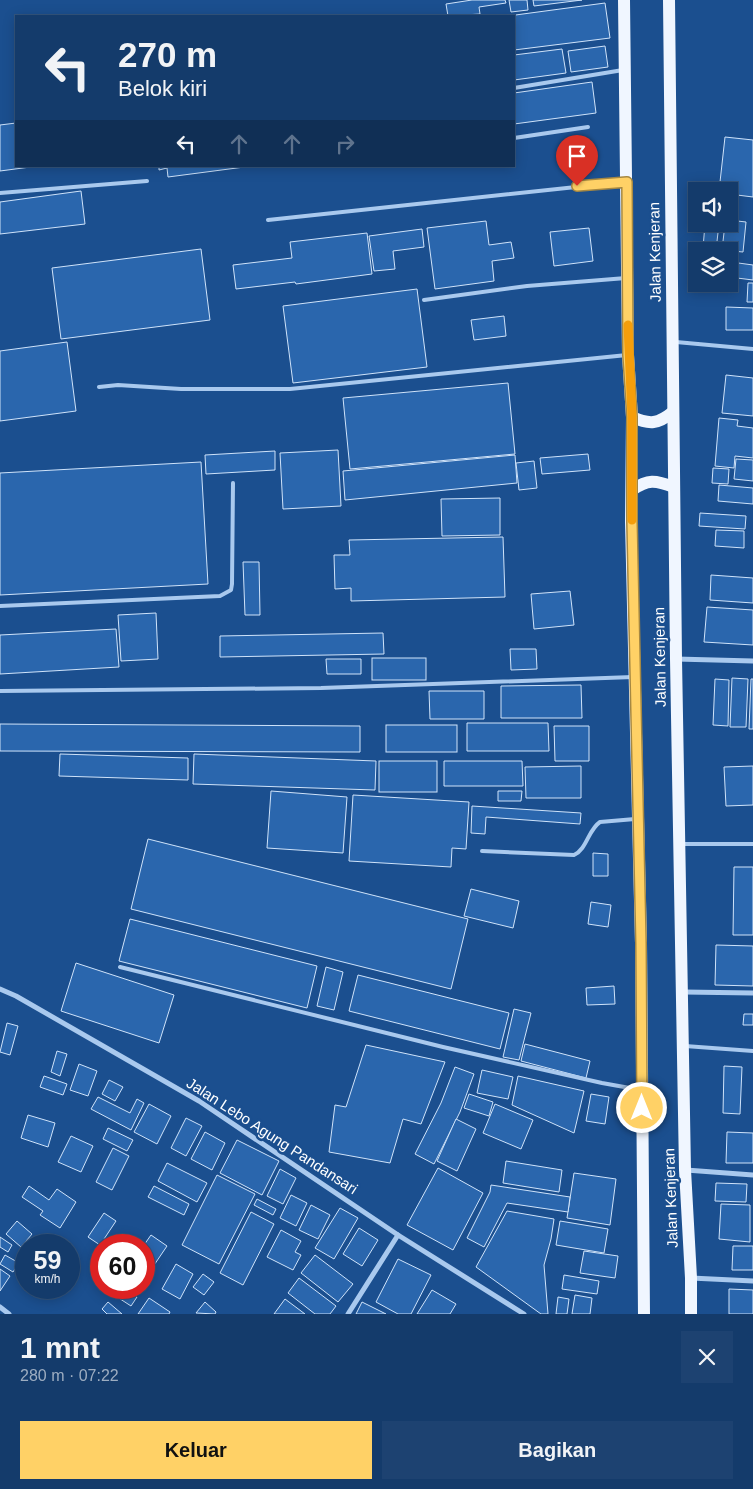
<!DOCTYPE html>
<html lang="id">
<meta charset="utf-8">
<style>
:root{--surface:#143b6b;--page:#1d4271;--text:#f1f3f6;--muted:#9dadc1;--line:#33557e;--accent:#ffd166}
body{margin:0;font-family:Helvetica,sans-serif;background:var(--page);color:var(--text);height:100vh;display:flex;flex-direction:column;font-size:19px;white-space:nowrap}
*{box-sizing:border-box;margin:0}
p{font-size:16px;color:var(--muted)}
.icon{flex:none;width:28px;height:28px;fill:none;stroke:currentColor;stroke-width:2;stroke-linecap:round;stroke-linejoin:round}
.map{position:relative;height:1314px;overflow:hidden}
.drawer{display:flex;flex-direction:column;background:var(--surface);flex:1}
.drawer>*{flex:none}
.guide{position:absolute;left:15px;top:15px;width:500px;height:152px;border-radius:0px;box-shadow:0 2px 12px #0003,0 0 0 1px var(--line);background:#143b6b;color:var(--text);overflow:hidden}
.fabs{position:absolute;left:688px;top:182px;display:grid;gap:10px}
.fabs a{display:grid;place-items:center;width:50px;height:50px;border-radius:0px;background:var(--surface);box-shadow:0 2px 12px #0003,0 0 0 1px var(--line);font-size:25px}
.speed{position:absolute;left:15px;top:1234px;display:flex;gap:10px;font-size:25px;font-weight:700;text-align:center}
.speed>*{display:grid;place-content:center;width:65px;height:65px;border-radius:50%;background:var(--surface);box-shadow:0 2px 12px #0003,0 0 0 1px var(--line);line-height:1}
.speed small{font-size:12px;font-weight:400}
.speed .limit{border:8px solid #d22;background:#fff;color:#111}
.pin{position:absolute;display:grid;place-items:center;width:42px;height:42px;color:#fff;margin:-51px -21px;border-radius:50% 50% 50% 0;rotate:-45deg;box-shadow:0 0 5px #0007}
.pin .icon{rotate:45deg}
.me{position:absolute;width:55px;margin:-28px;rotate:0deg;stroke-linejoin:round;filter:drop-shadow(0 0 4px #0008)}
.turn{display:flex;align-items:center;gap:18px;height:105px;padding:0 20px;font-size:22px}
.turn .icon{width:65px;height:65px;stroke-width:2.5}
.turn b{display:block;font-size:35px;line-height:42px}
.lanes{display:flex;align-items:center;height:48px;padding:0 20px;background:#0003;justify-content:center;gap:25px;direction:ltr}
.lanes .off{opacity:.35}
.round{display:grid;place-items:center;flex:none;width:52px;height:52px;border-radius:0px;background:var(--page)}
.summary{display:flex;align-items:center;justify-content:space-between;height:85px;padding:0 20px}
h1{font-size:30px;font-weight:600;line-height:38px}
.cta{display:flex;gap:10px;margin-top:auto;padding:10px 20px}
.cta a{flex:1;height:58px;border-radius:0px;background:var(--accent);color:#111;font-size:20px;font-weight:600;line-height:58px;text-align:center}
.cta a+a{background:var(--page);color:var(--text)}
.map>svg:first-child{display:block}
.building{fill:#2a66ad;stroke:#cfe3fa}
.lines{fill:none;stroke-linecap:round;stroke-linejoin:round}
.lane{stroke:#a9c9ee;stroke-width:4}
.street{stroke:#a9c9ee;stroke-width:5}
.primary{stroke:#f0f6ff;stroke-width:12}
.route-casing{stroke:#a68842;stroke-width:12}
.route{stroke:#ffd166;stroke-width:9}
.slow{stroke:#f59e0b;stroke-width:9}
.labels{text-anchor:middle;stroke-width:5;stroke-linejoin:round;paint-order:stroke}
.street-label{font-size:15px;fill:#fff;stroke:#1b4f8f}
</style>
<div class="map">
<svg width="753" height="1314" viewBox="0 0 753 1314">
<rect width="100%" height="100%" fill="#1b4f8f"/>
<g class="building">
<path d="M472,0H505L506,3L479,7L480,14L448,16L446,4Z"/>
<path d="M509,0H527L528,10L511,12Z"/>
<path d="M533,0H582L534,6Z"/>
<path d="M605,3L610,38L514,50V16H508Z"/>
<path d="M605,46L608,67L571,72L568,51Z"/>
<path d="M562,49L566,73L514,80V55Z"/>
<path d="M592,82L596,113L514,124V93Z"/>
<path d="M16,123V166H38L0,171V125Z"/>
<path d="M725,137L753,140V197L729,194V191H719Z"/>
<path d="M159,166H252L168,177L167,168L159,170Z"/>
<path d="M81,191L85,224L0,234V202Z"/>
<path d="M729,220L746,222L743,252L722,250L725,224H729Z"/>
<path d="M486,221L489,245L511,242L514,258L492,261L494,281L435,289L427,228Z"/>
<path d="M705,224H719L716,250L703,248Z"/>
<path d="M589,228L593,261L554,266L550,232Z"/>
<path d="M422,229L424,247L393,251L395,269L374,271L369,236Z"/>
<path d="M367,233L372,274L296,284L295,282L236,289L233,265L292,258L290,242Z"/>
<path d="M201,249L210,320L61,339L52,268Z"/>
<path d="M731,262L753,265V280L729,277Z"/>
<path d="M748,283H753V302H747Z"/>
<path d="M417,289L427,367L293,383L283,306Z"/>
<path d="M726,307L753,308V330H726Z"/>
<path d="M504,316L506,336L474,340L471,320Z"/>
<path d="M67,342L76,411L0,421V351Z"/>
<path d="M726,375L753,378V416L722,413Z"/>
<path d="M508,383L515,454L350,469L343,398Z"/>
<path d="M719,418L738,420L737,426L753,428V458L735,456L734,468L715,466Z"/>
<path d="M338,450L341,506L283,509L280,453Z"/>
<path d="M275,451V470L206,474L205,455Z"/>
<path d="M588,454L590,470L542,474L540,458Z"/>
<path d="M515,455L517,483L345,500L343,471Z"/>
<path d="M736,459L753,460V481L734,479Z"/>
<path d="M534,461L537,488L519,490L516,463Z"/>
<path d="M201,462L208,584L0,595V473Z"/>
<path d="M713,468L729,469L728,484L712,483Z"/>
<path d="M719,485L753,488V504L718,501Z"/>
<path d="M500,498V535L442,536L441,499Z"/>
<path d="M700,513L746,516L745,529L699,526Z"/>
<path d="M716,530L744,531V548L715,546Z"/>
<path d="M503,537L505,597L351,601V588L335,589L334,555H350L349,540Z"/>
<path d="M243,562H259L260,615H245Z"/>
<path d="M711,575L753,578V603L710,600Z"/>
<path d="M570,591L574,625L534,629L531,594Z"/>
<path d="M707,607L753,610V645L704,642Z"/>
<path d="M156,613L158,659L121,661L118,615Z"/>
<path d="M116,629L119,667L0,674V635Z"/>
<path d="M383,633L384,654L220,657V636Z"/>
<path d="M510,649H536L537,669L511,670Z"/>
<rect x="372" y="658" width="54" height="22"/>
<path d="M326,659H361V674H327Z"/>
<path d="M732,678L748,679L746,727H730Z"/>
<path d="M715,679L729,680L728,726L713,725Z"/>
<path d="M751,679H753V729H749Z"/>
<path d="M581,685L582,718H501V686Z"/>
<path d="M429,691H484V719H430Z"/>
<path d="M467,723H548L549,751H467Z"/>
<path d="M0,724L360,726V752L0,751Z"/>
<rect x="386" y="725" width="71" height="27"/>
<path d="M554,726H589V761H555Z"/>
<path d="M60,754L188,758V780L59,776Z"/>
<path d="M194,754L376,761L375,790L193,784Z"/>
<rect x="379" y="761" width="58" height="31"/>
<path d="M444,761H522L523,786H444Z"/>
<path d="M581,766V798H526L525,767Z"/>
<path d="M753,766V805L726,806L724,767Z"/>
<path d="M271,791L347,797L343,853L267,848Z"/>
<path d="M498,791H522L521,801H498Z"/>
<path d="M353,795L469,802L466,849L452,848L451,867L349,861Z"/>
<path d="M472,806L581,813L580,824L486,817L485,834L471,833Z"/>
<path d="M148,839L468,919L451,989L131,909Z"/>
<path d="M593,853L608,854V876H593Z"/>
<path d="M734,867H753V935H733Z"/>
<path d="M471,889L519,901L513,928L464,916Z"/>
<path d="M591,902L611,905L608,927L588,924Z"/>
<path d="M130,919L317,966L307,1008L119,961Z"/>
<path d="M716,945L753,946V986L715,985Z"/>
<path d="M76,963L174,995L159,1043L61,1011Z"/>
<path d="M326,967L343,972L334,1010L317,1006Z"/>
<path d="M358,975L509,1013L500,1049L349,1011Z"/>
<path d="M614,986L615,1004L587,1005L586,988Z"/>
<path d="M514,1009L531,1013L519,1060L503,1057Z"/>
<path d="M744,1014H753V1025H743Z"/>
<path d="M7,1023L18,1026L10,1055L0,1052Z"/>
<path d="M525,1044L590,1061L586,1078L521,1061Z"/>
<path d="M366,1045L445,1062L421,1124L403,1119L390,1163L329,1152L335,1105L346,1107Z"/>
<path d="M57,1051L67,1054L60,1076L51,1072Z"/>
<path d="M79,1064L97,1071L88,1096L70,1090Z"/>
<path d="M724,1066L742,1067L740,1114L723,1113Z"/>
<path d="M455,1067L474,1074L460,1112L434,1164L415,1154L441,1103Z"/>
<path d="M482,1070L513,1077L508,1099L477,1093Z"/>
<path d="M44,1076L67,1084L63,1095L40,1087Z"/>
<path d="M518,1076L584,1091L574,1133L512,1105Z"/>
<path d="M109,1080L123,1087L115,1101L102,1094Z"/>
<path d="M469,1094L493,1102L489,1116L464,1108Z"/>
<path d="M591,1094L609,1097L605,1124L586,1121Z"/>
<path d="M98,1097L130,1113L137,1099L144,1103L131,1130L91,1109Z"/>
<path d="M149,1104L171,1116L157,1144L134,1132Z"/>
<path d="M495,1104L533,1120L521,1149L483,1133Z"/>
<path d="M28,1115L55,1123L48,1147L21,1138Z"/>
<path d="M186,1118L202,1126L186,1156L171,1148Z"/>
<path d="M456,1119L476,1129L457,1171L437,1161Z"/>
<path d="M108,1128L133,1140L127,1151L103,1139Z"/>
<path d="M205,1132L225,1143L212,1170L191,1159Z"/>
<path d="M727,1132L753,1133V1163H726Z"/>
<path d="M71,1136L93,1146L81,1172L58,1162Z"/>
<path d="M237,1140L279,1161L262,1195L220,1173Z"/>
<path d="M113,1148L129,1156L112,1190L96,1182Z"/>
<path d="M506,1161L562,1170L559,1192L503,1183Z"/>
<path d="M167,1163L207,1183L197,1202L158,1181Z"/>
<path d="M438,1168L483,1193L453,1250L407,1225Z"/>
<path d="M280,1169L296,1178L283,1204L267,1196Z"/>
<path d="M574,1173L616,1179L610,1225L567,1218Z"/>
<path d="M217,1175L255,1194L219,1264L182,1245Z"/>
<path d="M716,1183L747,1184L746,1202L715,1201Z"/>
<path d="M491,1185L570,1197L568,1212L507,1203L484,1247L467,1238L490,1192Z"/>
<path d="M29,1186L49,1200L57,1189L76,1202L60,1228L40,1215L43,1211L22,1197Z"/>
<path d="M154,1186L189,1204L184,1215L148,1197Z"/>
<path d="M291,1195L307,1203L296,1226L280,1218Z"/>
<path d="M257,1199L276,1209L273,1215L254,1205Z"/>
<path d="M721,1204L750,1205V1242L719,1239Z"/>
<path d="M311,1205L330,1215L318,1239L299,1230Z"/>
<path d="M340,1208L358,1218L334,1259L315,1248Z"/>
<path d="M507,1211L554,1219L551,1239L544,1265L548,1314H541L476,1267Z"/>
<path d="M251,1212L274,1224L243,1285L220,1273Z"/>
<path d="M104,1213L116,1221L100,1245L88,1237Z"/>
<path d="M17,1221L32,1234L21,1247L6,1234Z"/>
<path d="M560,1221L608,1229L604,1253L556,1245Z"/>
<path d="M359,1228L378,1240L362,1266L343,1254Z"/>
<path d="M281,1230L301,1241L295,1252L301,1255L293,1270L267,1257Z"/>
<path d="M151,1235L167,1246L144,1280V1245Z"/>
<path d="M0,1237L12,1245L8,1252L0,1247Z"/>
<path d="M733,1246H753V1270H732Z"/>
<path d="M584,1251L618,1256L615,1278L580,1273Z"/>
<path d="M5,1255L19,1263L13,1272L0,1264Z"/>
<path d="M315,1255L353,1284L338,1302L301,1273Z"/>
<path d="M26,1259V1278L25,1280L16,1274Z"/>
<path d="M398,1259L431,1275L411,1314H398L376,1302Z"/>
<path d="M176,1264L193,1274L180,1299L162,1289Z"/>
<path d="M0,1269L10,1276L0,1291Z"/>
<path d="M203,1274L214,1282L204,1295L193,1287Z"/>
<path d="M564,1275L599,1281L597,1294L562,1289Z"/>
<path d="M299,1278L336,1306L330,1314H315L288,1293Z"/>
<path d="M114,1288H123L137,1297L131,1306L111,1293Z"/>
<path d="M729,1289L753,1290V1314H729Z"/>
<path d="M432,1290L456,1304L450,1314H417Z"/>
<path d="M575,1295L592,1298L590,1314H572Z"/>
<path d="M558,1297L569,1299L567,1314H556Z"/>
<path d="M149,1298L170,1312L169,1314H138Z"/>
<path d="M285,1299L305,1314H274Z"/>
<path d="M108,1302L122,1314H107L102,1309Z"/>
<path d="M205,1302L216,1312L215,1314L196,1313Z"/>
<path d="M362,1302L386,1314H356Z"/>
</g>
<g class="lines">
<g class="lane">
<path d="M514,88L623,70"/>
<path d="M514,138L588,127"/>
<path d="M0,193L147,181"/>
<path d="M268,220L623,182"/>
<path d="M424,300L527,286L626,278"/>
<path d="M676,342L753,349"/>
<path d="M99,387L118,385L181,389H290L627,355"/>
<path d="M0,606L220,596L231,590L232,584L233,483"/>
<path d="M0,691L321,688L633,677"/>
<path d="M682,844H753"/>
<path d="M482,851L574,855C587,849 588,830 600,822L635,819"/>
<path d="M120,967L443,1047L602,1083L641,1090"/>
<path d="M685,1046L753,1051"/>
</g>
<g class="street">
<path d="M676,659L753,661"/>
<path d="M0,989L16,996L199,1101L398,1235L524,1314"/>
<path d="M684,992L753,993"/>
<path d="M686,1170L753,1175"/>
<path d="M691,1278L753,1281"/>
<path d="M0,1307L9,1314"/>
<path d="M348,1314L398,1235"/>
</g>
<g class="primary">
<path d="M624,0L628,355L632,417L631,522L641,943L644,1314"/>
<path d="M669,0L676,659L685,1170L691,1278V1314"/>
<path d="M632,417C650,425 658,424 673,412"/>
<path d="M632,490C648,479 655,480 674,487"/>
</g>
</g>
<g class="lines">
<g class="route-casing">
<path id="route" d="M577,186L627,182L628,355L632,417V522L641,943L642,1108"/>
</g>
<use href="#route" class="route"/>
<path class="slow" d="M628,325L632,417V520"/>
</g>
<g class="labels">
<g class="street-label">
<text transform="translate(655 252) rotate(-91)" y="5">Jalan Kenjeran</text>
<text transform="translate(660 657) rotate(-91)" y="5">Jalan Kenjeran</text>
<text transform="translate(272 1136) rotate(33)" y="5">Jalan Lebo Agung Pandansari</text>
<text transform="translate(671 1198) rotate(-92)" y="5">Jalan Kenjeran</text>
</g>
</g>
</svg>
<div class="fabs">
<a><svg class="icon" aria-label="sound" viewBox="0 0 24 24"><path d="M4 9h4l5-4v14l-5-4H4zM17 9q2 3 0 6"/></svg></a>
<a><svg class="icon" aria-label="layers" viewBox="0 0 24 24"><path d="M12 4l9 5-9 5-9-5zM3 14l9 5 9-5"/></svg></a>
</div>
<div class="speed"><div>59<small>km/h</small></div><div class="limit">60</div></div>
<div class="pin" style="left:577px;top:186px;background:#d93025"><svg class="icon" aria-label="arrive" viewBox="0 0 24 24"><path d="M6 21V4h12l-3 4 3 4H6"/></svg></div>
<svg class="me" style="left:642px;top:1108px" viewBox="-20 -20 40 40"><circle r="17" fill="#ffd166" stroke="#fff" stroke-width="3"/><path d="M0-11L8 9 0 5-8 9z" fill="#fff"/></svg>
<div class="guide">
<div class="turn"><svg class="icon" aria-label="left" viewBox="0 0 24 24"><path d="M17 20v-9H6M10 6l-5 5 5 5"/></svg><div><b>270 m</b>Belok kiri</div></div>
<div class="lanes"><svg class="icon" aria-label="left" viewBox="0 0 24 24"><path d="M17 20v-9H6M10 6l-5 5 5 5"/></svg><svg class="icon off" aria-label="ahead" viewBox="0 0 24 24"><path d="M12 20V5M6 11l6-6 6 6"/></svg><svg class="icon off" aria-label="ahead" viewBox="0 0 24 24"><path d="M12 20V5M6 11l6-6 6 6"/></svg><svg class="icon off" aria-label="right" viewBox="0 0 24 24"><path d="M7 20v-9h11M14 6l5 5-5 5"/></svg></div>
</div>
</div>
<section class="drawer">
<div class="summary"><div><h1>1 mnt</h1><p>280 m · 07:22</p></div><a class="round"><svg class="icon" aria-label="close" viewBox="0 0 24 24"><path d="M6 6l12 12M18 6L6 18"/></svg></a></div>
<div class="cta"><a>Keluar</a><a>Bagikan</a></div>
</section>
